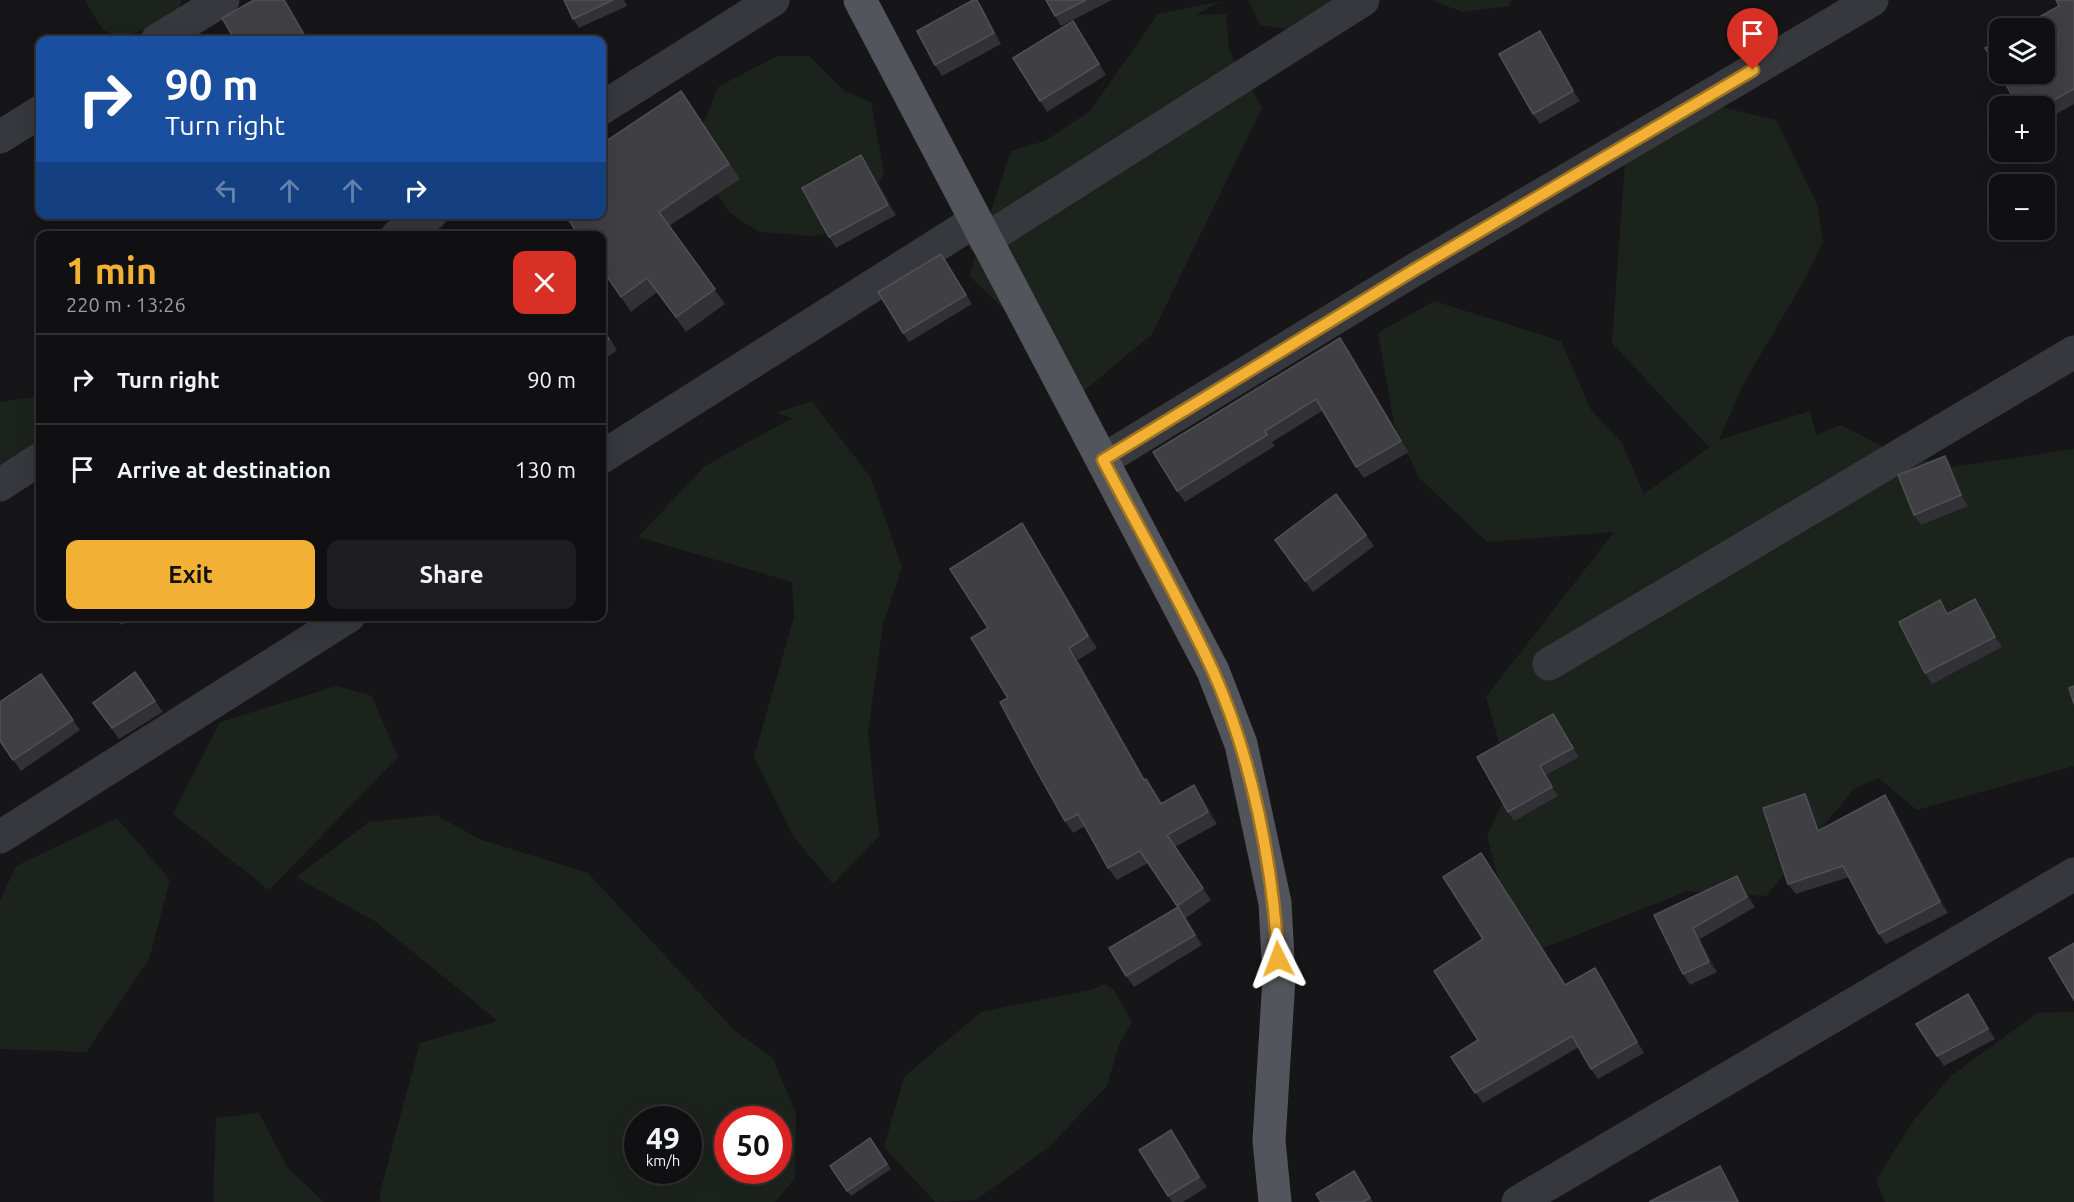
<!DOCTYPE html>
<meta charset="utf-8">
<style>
:root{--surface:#101012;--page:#1e1e20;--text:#f1f3f6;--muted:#9c9d9f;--line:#303032;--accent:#f2b134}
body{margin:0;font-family:Ubuntu,sans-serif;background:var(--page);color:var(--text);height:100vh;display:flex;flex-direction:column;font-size:22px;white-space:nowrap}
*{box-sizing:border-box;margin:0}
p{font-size:20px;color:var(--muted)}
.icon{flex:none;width:33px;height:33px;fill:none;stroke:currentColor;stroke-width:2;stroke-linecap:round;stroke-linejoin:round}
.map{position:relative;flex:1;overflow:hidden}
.drawer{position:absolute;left:36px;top:231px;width:570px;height:390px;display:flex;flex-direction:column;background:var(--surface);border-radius:12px;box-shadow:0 6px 24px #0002,0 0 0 2px var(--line)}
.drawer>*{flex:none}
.hud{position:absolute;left:36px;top:36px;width:570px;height:183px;border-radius:12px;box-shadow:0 6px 24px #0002,0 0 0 2px var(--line);background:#1a4fa0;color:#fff;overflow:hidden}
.tools{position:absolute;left:1989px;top:18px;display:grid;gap:12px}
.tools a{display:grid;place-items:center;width:66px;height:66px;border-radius:12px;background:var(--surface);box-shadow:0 6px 24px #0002,0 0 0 2px var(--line);font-size:30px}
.speed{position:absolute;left:624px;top:1106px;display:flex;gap:12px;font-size:30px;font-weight:700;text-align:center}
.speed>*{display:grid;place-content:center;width:78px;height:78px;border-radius:50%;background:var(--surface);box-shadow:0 6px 24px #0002,0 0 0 2px var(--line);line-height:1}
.speed small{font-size:15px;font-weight:400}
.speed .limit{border:9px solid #d22;background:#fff;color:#111}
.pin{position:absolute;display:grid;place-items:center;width:51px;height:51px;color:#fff;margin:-62px -26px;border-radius:50% 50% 50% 0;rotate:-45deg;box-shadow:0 0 6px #0007}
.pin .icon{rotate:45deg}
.me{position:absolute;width:66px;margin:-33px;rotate:357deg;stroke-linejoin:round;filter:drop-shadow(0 0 4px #0008)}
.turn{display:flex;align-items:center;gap:21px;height:126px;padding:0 30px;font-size:27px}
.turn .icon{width:78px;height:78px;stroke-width:2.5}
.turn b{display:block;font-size:42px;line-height:51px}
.lanes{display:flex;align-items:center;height:57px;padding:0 30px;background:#0003;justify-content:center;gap:30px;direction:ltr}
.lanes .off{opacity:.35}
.round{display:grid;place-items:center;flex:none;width:63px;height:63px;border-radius:12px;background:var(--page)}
.headline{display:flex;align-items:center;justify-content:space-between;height:102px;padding:0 30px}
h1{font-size:36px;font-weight:700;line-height:45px;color:var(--accent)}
.cta{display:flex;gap:12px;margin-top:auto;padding:12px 30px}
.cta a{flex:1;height:69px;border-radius:12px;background:var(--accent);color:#111;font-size:24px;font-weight:700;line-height:69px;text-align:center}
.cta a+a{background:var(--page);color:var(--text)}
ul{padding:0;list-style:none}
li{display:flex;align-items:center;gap:18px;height:90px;padding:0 30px;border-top:2px solid var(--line)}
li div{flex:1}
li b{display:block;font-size:22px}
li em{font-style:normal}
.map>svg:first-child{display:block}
.green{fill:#1c231d;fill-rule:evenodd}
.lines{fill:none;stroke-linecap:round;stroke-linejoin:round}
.minor{stroke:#37383d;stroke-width:33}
.major{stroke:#53555c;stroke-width:33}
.wall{fill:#323236}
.shaded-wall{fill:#212124}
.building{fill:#3f3f44;stroke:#4f5156;stroke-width:1.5}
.route-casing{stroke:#9d7322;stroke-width:15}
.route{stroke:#f2b134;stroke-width:10}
</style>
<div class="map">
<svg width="2074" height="1202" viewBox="0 0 2074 1202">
<rect width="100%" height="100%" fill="#161618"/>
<g class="green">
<path d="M85,0H181L179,17L120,38L102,29Z"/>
<path d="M1248,0H1364L1322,34L1260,25Z"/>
<path d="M1432,0H1512L1509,6L1462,12Z"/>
<path d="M1222,1L1195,15L1226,14L1229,50L1262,108L1152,334L1073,400L1014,319L969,276L1011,151L1045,141L1090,111L1158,14Z"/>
<path d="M777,56H809L844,91L871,102L884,173L856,226L814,236L759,232L730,213L703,174V125L718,87Z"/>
<path d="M1708,104L1776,120L1817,204L1823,242L1805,279L1744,383L1719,440L1810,411L1816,435L1841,425L1897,454L1952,467L2074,449V766L1917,810L1878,778L1854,789L1766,896L1688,891L1538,950L1510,925L1487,836L1511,784L1486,697L1614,532L1487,542L1419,478L1394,424L1378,333L1434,301L1561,341L1591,410L1621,442L1644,494L1714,444L1708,446L1612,343L1625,162Z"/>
<path d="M40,396V451L0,465V402Z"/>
<path d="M812,401L871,478L902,567L883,624L868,732L879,836L833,884L793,836L754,757L794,617L792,582L638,537L705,466L792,418L776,413Z"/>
<path d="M337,686L372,696L398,757L269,890L173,814L220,722Z"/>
<path d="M436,815L479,839L588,873L735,1031L773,1058L796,1114L795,1178L775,1202H381L379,1196L420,1043L498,1021L376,922L296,877L369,822ZM638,1119H688V1170H638ZM728,1119H778V1170H728Z"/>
<path d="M117,818L170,880L149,959L86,1052L0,1049V901L16,866Z"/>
<path d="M1105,984L1114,990L1132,1022L1120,1042L1107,1086L1049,1147L976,1200L935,1202L884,1147L904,1077L981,1012L1091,990Z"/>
<path d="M2074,1012V1202H1885L1876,1180L1914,1120L1951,1076L2037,1013Z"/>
<path d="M259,1113L287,1167L324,1202H213L216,1118Z"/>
</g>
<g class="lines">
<g class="minor">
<path d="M157,40L223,0"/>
<path d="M602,108L773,0"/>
<path d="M0,137L40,112"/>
<path d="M397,236L431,214"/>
<path d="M985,240L1363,0"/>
<path d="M602,457L975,221"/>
<path d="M1103,460L1414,270L1872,0"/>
<path d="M0,485L40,459"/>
<path d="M1549,664L2074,352"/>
<path d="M0,837L349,616"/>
<path d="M1518,1202L2074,874"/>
</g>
<path class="major" d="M860,0L1213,671L1241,744L1275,903L1279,978L1269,1141L1275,1202"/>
</g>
<g class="wall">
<path d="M564,0H624L627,6L579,28L573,19Z"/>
<path d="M977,0L983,9L1001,44L942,76L935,65Z"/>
<path d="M1046,0H1112L1061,26L1055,16Z"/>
<path d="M2074,0V104L2044,121V106H2018L2059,6Z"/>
<path d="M1073,21L1106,75L1047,112L1040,101Z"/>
<path d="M1546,41L1580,101L1540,124L1533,114Z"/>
<path d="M681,91L740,179L669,226L725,304L686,332L657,292L631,312L602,269Z"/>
<path d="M869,166L896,215L836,248L829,237Z"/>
<path d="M947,263L972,304L909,342L903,333Z"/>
<path d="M602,327L617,350L602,361Z"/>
<path d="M1348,349L1409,452L1364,478L1356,467L1322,411L1272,442L1275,446L1185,502L1177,491Z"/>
<path d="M1952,467L1968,506L1921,525L1914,515Z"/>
<path d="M1336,494L1374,546L1313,592L1275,540Z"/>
<path d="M1030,535L1097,648L1078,660L1145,780L1155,791L1162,803L1202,797L1217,824L1175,847L1211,900L1186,918L1202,945L1134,987L1126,976L1178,907L1148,863L1117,880L1108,868L1085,826L1073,833L1065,821L1008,698L988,628Z"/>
<path d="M1975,599L1983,610L2002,647L1932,684L1925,673L1949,613Z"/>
<path d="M115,616H139L121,625Z"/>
<path d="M135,672L163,712L119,739L93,703Z"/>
<path d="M41,674L80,730L21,771L0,741Z"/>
<path d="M1559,723L1579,757L1546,775L1558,796L1514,821L1508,812Z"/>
<path d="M1805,794L1813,805L1821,829L1885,795L1893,806L1948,913L1886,944L1879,934L1849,877L1796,894L1788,884Z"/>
<path d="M1488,863L1565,985L1595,968L1602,978L1644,1053L1598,1079L1591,1069L1579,1047L1483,1103L1451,1057L1478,1040L1483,939Z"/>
<path d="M1737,876L1744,887L1755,907L1700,939L1717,972L1690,985L1683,974L1654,915Z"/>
<path d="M1975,1004L1995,1039L1944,1066L1916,1024Z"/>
<path d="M870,1138L891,1169L851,1196L847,1191Z"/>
<path d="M1178,1141L1207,1187L1183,1202H1172L1168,1196Z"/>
<path d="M1354,1171L1373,1202H1321Z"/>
</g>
<g class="shaded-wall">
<path d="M284,0H286L309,40H307Z"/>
<path d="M977,0L983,9L1001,44L994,33Z"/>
<path d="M1540,31L1546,41L1580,101L1573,91Z"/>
<path d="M861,155L869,166L896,215L888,205Z"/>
<path d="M941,254L947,263L972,304L966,295Z"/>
<path d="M1340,338L1348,349L1409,452L1401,441Z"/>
<path d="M1945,456L1952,467L1968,506L1961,495Z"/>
<path d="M1022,523L1030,535L1097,648L1088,636Z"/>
<path d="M1975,599L1983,610L2002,647L1995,637Z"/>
<path d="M1069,648L1078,660L1152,792L1144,780Z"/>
<path d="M1553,714L1559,723L1579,757L1573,748Z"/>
<path d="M1540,766L1546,775L1558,796L1552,787Z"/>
<path d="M1146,779L1155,791L1169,816L1161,804Z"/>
<path d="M1194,785L1202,797L1217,824L1208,812Z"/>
<path d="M1805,794L1813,805L1825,842L1818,831Z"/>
<path d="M1885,795L1893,806L1948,913L1940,902Z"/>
<path d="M1481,853L1488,863L1572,996Z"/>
<path d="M1737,876L1744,887L1755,907L1747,897Z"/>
<path d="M1178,907L1186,918L1202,945L1195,935Z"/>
<path d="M1693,928L1700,939L1717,972L1709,962Z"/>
<path d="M1595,968L1602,978L1644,1053L1637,1042Z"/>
<path d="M1968,994L1975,1004L1995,1039L1988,1029Z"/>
<path d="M1171,1130L1178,1141L1207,1187L1199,1177Z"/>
<path d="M1720,1166L1726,1174L1740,1202H1738Z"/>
</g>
<g class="building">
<path d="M254,0H284L307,40H235L222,18Z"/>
<path d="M564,0H613L573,19Z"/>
<path d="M973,0H977L994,33L935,65L917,31Z"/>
<path d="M1046,0H1086L1055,16Z"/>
<path d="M2056,0H2074V89L2043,106H2018L2000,74H2044V28H2020L2059,6Z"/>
<path d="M1073,21L1099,64L1040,101L1013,58Z"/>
<path d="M1540,31L1573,91L1533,114L1499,54Z"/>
<path d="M2000,40V73L1985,48Z"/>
<path d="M681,91L729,164L659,212L715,289L676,317L647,278L621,297L602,269V236H579L565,214H602V144Z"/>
<path d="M861,155L888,205L829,237L802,188Z"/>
<path d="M941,254L966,295L903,333L878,292Z"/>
<path d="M602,328L609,339L602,345Z"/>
<path d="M1340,338L1401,441L1356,467L1316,399L1265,431L1267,435L1177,491L1153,452Z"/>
<path d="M1945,456L1961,495L1914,515L1898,475Z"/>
<path d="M1336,494L1366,535L1305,581L1275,540Z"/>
<path d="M1022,523L1088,636L1069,648L1144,780L1146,779L1161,804L1194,785L1208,812L1167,835L1203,888L1177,906L1140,851L1108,868L1078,814L1065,821L1034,766L1000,702L1008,698L971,638L988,628L950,569Z"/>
<path d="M1975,599L1995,637L1925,673L1899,622L1940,600L1947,614Z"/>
<path d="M135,672L155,701L112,728L93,703Z"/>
<path d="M41,674L73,720L13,760L0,741V702Z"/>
<path d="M2074,686V704L2069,688Z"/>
<path d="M1553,714L1573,748L1540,766L1552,787L1508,812L1477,757Z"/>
<path d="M1805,794L1818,831L1885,795L1940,902L1879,934L1843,866L1788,884L1763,808Z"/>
<path d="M1481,853L1565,985L1595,968L1637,1042L1591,1069L1572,1036L1475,1093L1451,1057L1478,1040L1434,971L1483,939L1443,877Z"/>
<path d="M1737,876L1747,897L1693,928L1709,962L1683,974L1654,915Z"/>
<path d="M1178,907L1195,935L1126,976L1109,948Z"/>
<path d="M2074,943V1000L2049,958Z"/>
<path d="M1968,994L1988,1029L1937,1056L1916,1024Z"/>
<path d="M1171,1130L1199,1177L1168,1196L1139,1150Z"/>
<path d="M870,1138L887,1164L847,1191L830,1166Z"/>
<path d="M1720,1166L1738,1202H1649Z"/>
<path d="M1354,1171L1370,1198L1363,1202H1321L1316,1194Z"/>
</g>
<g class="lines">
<g class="route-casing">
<path id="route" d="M1278,959C1273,865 1252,758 1213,671C1181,601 1139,529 1103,460L1414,270L1753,70"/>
</g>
<use href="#route" class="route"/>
</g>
</svg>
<div class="tools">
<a><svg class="icon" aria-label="layers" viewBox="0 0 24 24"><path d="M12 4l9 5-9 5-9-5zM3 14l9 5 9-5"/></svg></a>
<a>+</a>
<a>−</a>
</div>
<div class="speed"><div>49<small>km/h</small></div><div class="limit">50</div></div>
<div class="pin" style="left:1753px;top:70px;background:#d93025"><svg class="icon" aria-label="arrive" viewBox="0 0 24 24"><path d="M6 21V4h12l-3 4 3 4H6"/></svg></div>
<svg class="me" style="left:1278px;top:959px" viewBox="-20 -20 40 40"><path d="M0-17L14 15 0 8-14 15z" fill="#f2b134" stroke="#fff" stroke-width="4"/></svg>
<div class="hud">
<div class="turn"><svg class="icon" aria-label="right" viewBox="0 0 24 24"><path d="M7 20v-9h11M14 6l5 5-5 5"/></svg><div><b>90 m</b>Turn right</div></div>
<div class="lanes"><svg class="icon off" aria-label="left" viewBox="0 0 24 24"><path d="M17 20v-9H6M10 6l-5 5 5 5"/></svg><svg class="icon off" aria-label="ahead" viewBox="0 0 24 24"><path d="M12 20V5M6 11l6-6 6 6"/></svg><svg class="icon off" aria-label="ahead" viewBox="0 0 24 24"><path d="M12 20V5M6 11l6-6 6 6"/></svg><svg class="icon" aria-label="right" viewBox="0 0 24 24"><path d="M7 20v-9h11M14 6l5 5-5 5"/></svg></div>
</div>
<section class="drawer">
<div class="headline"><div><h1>1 min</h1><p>220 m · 13:26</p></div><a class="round" style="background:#d93025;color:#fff"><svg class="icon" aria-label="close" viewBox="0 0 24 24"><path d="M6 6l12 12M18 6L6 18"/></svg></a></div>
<ul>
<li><svg class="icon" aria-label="right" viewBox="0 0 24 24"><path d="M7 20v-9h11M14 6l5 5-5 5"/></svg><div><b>Turn right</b></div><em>90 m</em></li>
<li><svg class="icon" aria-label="arrive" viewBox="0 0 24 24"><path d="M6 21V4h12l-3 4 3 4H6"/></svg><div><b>Arrive at destination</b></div><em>130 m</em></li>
</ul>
<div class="cta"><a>Exit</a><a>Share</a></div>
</section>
</div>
